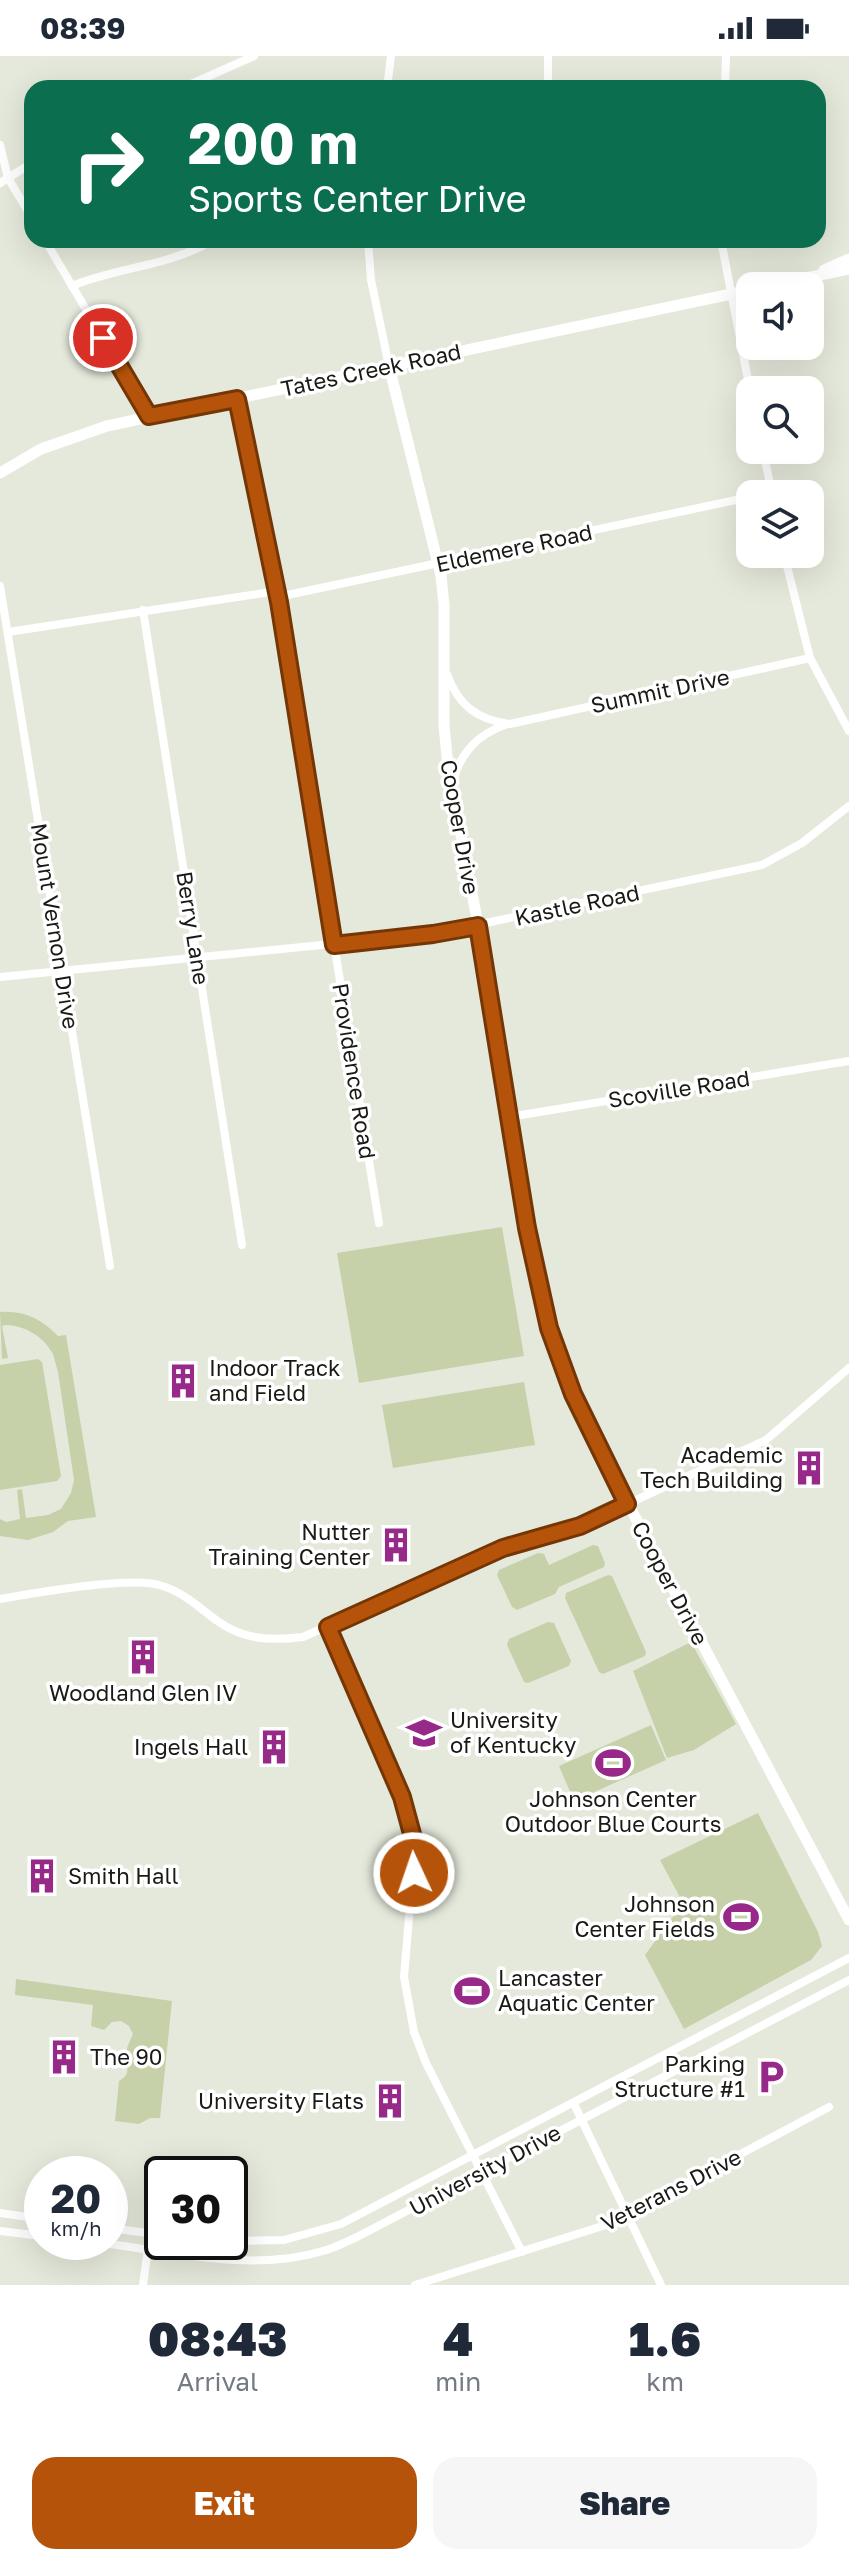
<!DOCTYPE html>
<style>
:root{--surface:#fff;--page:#f6f6f7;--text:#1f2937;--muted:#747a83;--accent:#b45309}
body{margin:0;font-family:"Golos Text",sans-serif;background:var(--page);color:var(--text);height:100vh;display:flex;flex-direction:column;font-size:30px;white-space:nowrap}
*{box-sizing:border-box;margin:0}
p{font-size:26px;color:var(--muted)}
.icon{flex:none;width:44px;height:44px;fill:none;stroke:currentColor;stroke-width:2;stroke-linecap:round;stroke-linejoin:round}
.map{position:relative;height:2229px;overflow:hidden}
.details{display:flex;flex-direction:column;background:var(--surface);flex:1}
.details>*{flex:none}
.banner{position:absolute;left:24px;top:24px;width:802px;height:168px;border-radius:24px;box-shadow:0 8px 32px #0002;background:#0b6e4f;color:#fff;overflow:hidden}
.controls{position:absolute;left:736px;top:216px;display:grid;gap:16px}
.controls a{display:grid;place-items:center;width:88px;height:88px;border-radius:16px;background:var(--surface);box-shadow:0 8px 32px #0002;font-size:40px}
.speed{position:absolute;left:24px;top:2100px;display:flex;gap:16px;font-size:40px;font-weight:700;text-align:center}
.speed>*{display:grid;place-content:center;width:104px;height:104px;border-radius:50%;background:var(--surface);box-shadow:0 8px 32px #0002;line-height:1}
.speed small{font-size:20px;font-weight:400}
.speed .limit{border:4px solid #111;border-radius:12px;background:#fff;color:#111}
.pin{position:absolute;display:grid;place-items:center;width:68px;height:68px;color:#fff;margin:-34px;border:4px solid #fff;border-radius:50%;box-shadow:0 2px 8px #0007}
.me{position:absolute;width:88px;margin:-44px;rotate:357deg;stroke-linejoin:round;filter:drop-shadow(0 0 6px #0008)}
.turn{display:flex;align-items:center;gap:28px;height:168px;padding:0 32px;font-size:36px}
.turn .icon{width:104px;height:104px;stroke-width:2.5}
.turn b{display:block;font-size:56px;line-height:68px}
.eta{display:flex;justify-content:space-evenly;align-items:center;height:136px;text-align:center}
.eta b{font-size:48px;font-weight:800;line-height:56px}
.action{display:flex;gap:16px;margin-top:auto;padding:16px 32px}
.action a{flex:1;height:92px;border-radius:24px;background:var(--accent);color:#fff;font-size:32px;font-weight:800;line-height:92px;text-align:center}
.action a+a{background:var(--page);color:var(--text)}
.status{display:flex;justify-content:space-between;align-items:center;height:56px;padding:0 40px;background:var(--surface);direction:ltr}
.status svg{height:22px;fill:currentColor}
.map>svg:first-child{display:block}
.green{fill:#c6d0a9}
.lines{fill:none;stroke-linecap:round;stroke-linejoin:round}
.minor{stroke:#fff;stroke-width:8}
.major{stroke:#fff;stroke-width:11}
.route-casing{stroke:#753606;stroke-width:20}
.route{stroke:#b45309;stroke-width:14}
.labels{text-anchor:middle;stroke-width:7;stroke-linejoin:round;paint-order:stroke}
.street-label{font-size:22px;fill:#191a15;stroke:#fff}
.poi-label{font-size:22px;fill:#191a15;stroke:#fff;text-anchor:end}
</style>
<div class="status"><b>08:39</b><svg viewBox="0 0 49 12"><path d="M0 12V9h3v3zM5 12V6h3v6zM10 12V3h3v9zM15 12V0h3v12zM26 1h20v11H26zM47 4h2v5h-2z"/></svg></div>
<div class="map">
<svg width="849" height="2229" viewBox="0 0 849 2229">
<rect width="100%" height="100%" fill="#e5e9db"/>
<g class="green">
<path d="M502,1171L524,1300L359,1327L337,1197Z"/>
<path d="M0,1256C23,1254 42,1263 58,1280L66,1279L96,1461L68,1465L53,1476L28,1484L0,1480V1463L6,1466L20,1463L17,1434L22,1433L26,1462L48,1459L61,1453L71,1437L74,1424L58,1316L53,1298C43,1280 26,1270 6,1269L2,1270L8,1302L2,1303Z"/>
<path d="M38,1303L42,1306L61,1420L57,1425L0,1434V1309Z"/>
<path d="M524,1326L535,1389L393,1412L382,1349Z"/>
<path d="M593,1489L598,1490L605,1507L604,1511L559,1531L555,1538L517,1554L512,1551L497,1519L499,1514L538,1497L544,1498L549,1509Z"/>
<path d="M608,1519L612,1520L646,1596L645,1600L603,1618L599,1616L565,1542L566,1537Z"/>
<path d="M548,1566L554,1567L571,1605L569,1610L528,1627L524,1626L507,1589L509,1583Z"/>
<path d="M691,1586L736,1668L694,1694L667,1702L633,1615Z"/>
<path d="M651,1669L666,1704L574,1745L559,1710Z"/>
<path d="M758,1757L818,1876L822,1890L811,1904L684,1973L645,1899L683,1847L660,1804Z"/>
<path d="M16,1923L172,1945L160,2062H150L139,2068L115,2065L119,2025C132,2017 126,2013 126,1999C126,1992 130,1985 133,1978L129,1970L121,1965L112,1966L104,1974L91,1970L93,1949L15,1939Z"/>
</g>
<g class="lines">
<g class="minor">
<path d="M182,32L254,0"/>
<path d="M387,32L391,0"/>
<path d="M548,32V0"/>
<path d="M725,32L726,0"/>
<path d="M0,89L8,122L32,162"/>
<path d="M0,127L32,107"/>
<path d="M45,184L149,360"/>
<path d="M368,184L371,224L389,310"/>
<path d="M721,184L750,334"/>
<path d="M72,230C117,211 171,210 213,184"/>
<path d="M237,343L279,546L379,1167"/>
<path d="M763,394L772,438"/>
<path d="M784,498L810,602L849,675"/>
<path d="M0,530L110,1210"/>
<path d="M278,541L750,441"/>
<path d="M143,554L242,1189"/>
<path d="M8,576L277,535"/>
<path d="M447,618C458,649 477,664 510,668L810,602"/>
<path d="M453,727C459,698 478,678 505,669"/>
<path d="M0,921L433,878L762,809L802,787L849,750"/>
<path d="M509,1061L849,1005"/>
<path d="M0,1543C34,1537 129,1520 159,1529C182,1535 197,1550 216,1564C243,1584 270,1585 303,1581L503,1492L580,1470L766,1384L849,1312"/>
<path d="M328,1571L394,1721L415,1789L404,1921L414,1976L426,2007L522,2196"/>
<path d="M574,2048L661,2229"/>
<path d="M0,2157L42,2163"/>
<path d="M110,2172L162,2179"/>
<path d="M0,2175L42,2180"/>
<path d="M230,2185L284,2184L341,2168L849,1902"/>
<path d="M95,2186C169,2195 250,2217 323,2195C335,2192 346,2186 357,2181L849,1924"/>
<path d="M143,2229L150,2178"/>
<path d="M415,2229L609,2168L829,2051"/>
</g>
<g class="major">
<path d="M824,214L849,203"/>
<path d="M768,230L849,213"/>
<path d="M389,310L441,520L444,549V669L448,711L480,879L527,1172L549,1272L563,1316L591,1378L849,1864"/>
<path d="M0,417L41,393L107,370L750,234"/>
</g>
</g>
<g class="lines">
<g class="route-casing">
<path id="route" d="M103,282L149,360L237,343L279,546L334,889L433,878L478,870L527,1172L549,1272L573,1338L627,1448L580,1470L503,1492L328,1571L402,1741L415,1789L414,1817"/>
</g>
<use href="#route" class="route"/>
</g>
<defs>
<g id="building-bare" transform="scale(2.76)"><path d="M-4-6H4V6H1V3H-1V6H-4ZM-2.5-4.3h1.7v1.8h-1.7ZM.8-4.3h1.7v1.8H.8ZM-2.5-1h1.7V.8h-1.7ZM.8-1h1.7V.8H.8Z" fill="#972989" stroke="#fff" stroke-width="2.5" paint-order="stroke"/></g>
<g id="university-bare" transform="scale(2.76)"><path d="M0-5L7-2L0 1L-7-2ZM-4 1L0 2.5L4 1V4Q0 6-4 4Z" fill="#972989" stroke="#fff" stroke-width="2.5" paint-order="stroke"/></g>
<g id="stadium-bare" transform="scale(2.76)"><path d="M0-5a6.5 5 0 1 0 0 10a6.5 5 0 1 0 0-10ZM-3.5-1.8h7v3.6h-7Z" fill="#972989" stroke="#fff" stroke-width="2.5" paint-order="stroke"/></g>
<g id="parking-bare" transform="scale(2.76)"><path d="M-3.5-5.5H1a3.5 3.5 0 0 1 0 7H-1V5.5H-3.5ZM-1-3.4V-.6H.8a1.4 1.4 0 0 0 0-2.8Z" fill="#972989" stroke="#fff" stroke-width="2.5" paint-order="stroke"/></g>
</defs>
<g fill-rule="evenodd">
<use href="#building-bare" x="183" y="1325"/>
<use href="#building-bare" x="809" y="1412"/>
<use href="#building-bare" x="396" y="1489"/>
<use href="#building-bare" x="143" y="1601"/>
<use href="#university-bare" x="424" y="1677"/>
<use href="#building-bare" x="274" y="1691"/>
<use href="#stadium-bare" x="613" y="1707"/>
<use href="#building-bare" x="42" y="1820"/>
<use href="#stadium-bare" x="741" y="1861"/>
<use href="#stadium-bare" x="472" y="1935"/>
<use href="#building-bare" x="64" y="2001"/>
<use href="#parking-bare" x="771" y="2021"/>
<use href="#building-bare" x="390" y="2045"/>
</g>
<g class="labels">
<g class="street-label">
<text transform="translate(371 314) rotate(-12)" y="8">Tates Creek Road</text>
<text transform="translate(514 492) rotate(-12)" y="8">Eldemere Road</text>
<text transform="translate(660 635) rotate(-12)" y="8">Summit Drive</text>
<text transform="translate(460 771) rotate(80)" y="8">Cooper Drive</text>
<text transform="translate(577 849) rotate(-12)" y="8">Kastle Road</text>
<text transform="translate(55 870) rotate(81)" y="8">Mount Vernon Drive</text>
<text transform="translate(193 872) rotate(81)" y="8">Berry Lane</text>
<text transform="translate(354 1015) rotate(81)" y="8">Providence Road</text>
<text transform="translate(679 1033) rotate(-9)" y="8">Scoville Road</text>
<text transform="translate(670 1527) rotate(62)" y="8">Cooper Drive</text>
<text transform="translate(485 2114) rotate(-28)" y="8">University Drive</text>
<text transform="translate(671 2134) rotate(-27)" y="8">Veterans Drive</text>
</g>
<g class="poi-label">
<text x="209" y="1320" text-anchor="start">Indoor Track<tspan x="209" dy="25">and Field</tspan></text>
<text x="783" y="1407">Academic<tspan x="783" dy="25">Tech Building</tspan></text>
<text x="370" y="1484">Nutter<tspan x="370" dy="25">Training Center</tspan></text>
<text x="143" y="1645" text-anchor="middle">Woodland Glen IV</text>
<text x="450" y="1672" text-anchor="start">University<tspan x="450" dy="25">of Kentucky</tspan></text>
<text x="248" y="1699">Ingels Hall</text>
<text x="613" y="1751" text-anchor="middle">Johnson Center<tspan x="613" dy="25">Outdoor Blue Courts</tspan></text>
<text x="68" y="1828" text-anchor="start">Smith Hall</text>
<text x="715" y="1856">Johnson<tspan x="715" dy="25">Center Fields</tspan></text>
<text x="498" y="1930" text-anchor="start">Lancaster<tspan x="498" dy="25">Aquatic Center</tspan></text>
<text x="90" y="2009" text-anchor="start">The 90</text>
<text x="745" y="2016">Parking<tspan x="745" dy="25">Structure #1</tspan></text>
<text x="364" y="2053">University Flats</text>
</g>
</g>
</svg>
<div class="controls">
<a><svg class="icon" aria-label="sound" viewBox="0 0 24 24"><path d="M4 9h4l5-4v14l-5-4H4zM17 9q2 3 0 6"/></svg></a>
<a><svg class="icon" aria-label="search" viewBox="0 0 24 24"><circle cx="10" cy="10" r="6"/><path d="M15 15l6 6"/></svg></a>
<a><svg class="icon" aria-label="layers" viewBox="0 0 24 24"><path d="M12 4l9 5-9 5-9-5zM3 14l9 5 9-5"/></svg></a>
</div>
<div class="speed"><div>20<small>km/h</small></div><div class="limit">30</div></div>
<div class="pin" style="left:103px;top:282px;background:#d93025"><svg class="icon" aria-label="arrive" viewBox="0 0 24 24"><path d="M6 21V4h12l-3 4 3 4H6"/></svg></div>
<svg class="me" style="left:414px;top:1817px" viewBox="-20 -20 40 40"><circle r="17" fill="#b45309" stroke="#fff" stroke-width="3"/><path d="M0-11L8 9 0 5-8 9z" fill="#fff"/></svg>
<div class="banner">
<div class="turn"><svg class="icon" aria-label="right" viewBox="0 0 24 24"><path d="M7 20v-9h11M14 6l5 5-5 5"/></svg><div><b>200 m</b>Sports Center Drive</div></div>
</div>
</div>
<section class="details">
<div class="eta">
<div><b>08:43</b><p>Arrival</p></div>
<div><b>4</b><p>min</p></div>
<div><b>1.6</b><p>km</p></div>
</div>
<div class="action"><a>Exit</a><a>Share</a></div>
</section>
